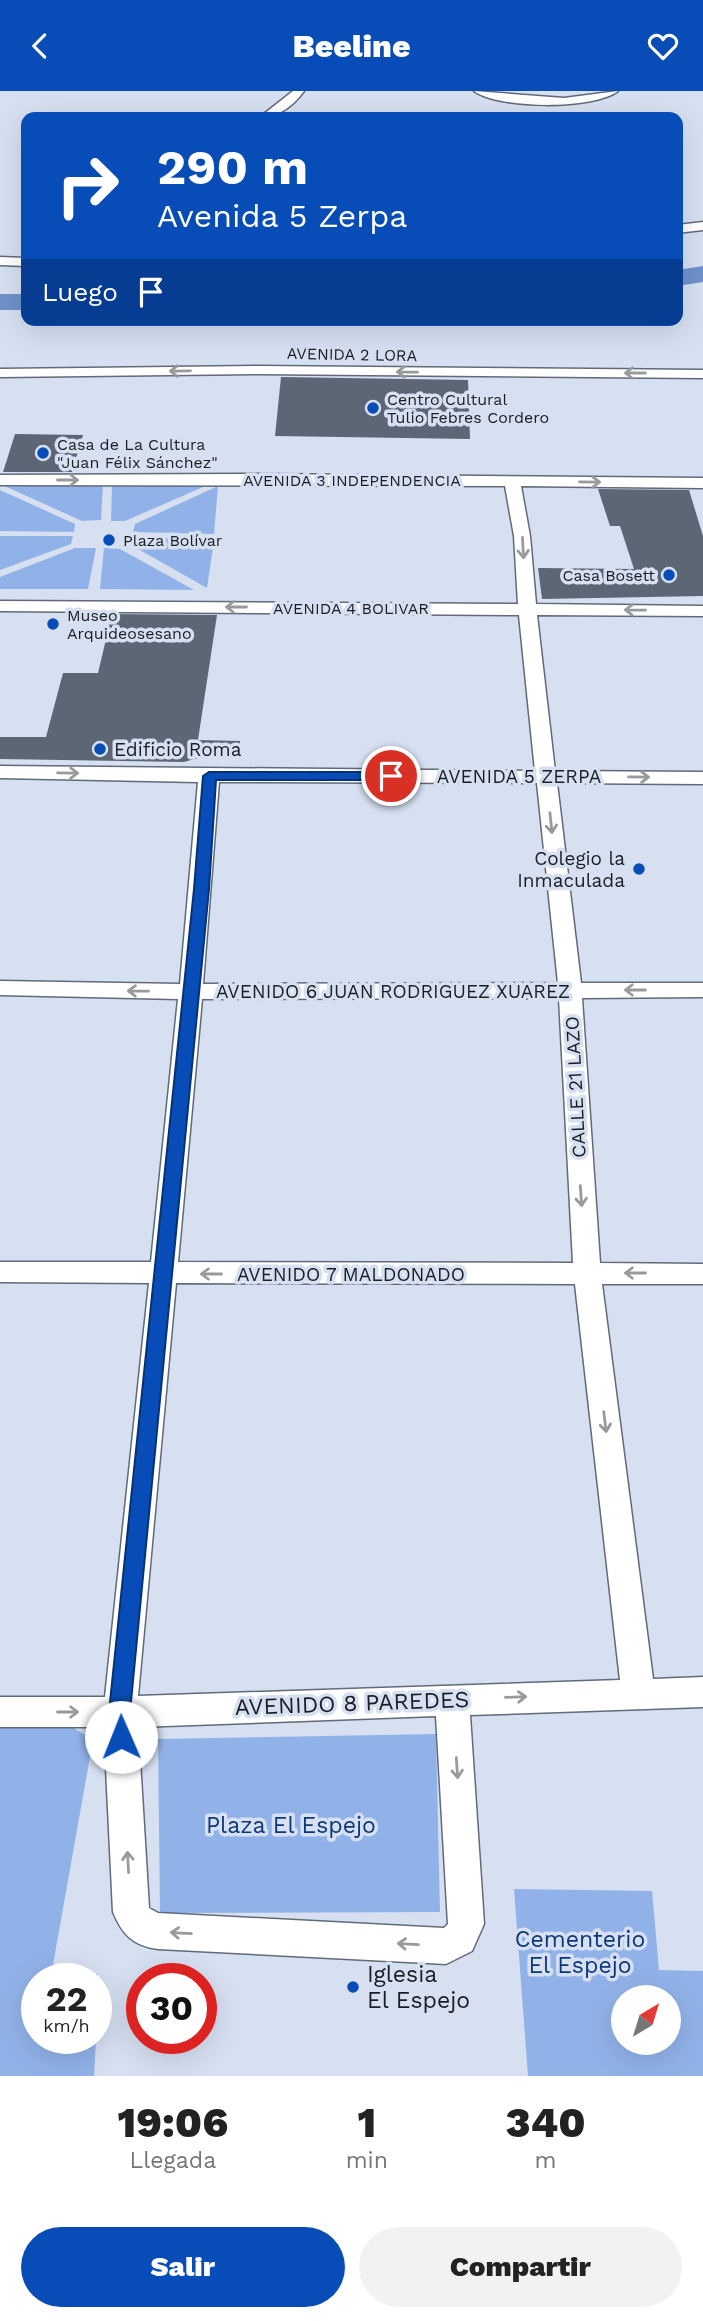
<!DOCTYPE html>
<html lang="es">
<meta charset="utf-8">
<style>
:root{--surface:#fff;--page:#f2f2f2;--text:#222;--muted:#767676;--accent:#084db7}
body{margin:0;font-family:"Work Sans",sans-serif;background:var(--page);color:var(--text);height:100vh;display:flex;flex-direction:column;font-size:26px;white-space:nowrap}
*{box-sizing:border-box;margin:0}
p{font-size:23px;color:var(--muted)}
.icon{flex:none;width:38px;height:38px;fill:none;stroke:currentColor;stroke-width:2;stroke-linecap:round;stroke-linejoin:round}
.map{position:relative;height:1985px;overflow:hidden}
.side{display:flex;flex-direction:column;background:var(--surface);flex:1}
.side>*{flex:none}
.guide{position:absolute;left:21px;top:21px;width:662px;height:214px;border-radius:14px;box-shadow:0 7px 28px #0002;background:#084db7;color:#fff;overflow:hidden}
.needle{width:46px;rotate:38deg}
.controls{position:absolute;left:611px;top:1894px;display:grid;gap:14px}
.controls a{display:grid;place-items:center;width:70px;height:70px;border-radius:50%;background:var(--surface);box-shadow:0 7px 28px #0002;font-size:35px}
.speed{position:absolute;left:21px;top:1872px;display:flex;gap:14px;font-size:35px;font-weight:700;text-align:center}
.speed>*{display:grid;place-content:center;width:91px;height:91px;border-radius:50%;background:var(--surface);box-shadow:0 7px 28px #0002;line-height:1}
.speed small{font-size:18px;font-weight:400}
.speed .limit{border:10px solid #d22;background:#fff;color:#111}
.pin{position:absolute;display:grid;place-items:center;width:60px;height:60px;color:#fff;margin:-30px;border:4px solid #fff;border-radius:50%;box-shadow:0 2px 7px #0007}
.me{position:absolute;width:77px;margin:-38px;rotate:359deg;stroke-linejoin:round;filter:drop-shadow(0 0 5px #0008)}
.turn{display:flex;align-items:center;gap:24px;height:147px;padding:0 21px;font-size:32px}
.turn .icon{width:91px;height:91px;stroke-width:2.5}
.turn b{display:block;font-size:49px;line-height:60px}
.then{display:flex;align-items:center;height:66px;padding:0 21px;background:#0003;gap:14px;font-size:26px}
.eta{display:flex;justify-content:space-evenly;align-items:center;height:119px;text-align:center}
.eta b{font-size:42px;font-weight:800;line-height:49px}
.primary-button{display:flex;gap:14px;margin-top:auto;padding:14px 21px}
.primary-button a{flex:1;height:80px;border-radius:42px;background:var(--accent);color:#fff;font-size:28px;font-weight:800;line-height:80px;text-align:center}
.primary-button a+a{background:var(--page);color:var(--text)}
header{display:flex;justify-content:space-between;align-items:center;height:91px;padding:0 21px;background:var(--accent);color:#fff;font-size:32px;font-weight:800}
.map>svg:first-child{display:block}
.green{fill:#91b2e9;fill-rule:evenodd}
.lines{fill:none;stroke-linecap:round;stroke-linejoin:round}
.river{fill:#6f92cb;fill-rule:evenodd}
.building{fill:#5d6674}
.minor-casing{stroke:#616a78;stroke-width:3}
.minor{fill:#fff;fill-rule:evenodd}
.oneway{stroke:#989a9c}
.route{fill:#084db7;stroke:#053277;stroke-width:2}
.poi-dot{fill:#084db7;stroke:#d6e0f1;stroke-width:2.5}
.labels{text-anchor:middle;stroke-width:7;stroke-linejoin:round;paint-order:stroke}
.far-street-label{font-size:16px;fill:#1a1e24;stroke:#d6e0f1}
.far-poi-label{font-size:16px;fill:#1a1e24;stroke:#d6e0f1;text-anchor:start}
.poi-label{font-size:19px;fill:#1a1e24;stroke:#d6e0f1;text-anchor:start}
.street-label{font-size:19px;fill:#1a1e24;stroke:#d6e0f1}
.near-street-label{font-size:23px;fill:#1a1e24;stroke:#d6e0f1}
.near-park-label{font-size:23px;fill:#0e377b;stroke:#d6e0f1}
.near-poi-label{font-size:23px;fill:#1a1e24;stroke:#d6e0f1;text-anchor:start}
</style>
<header><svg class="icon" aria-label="back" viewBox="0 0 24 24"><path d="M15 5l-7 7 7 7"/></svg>Beeline<svg class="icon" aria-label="heart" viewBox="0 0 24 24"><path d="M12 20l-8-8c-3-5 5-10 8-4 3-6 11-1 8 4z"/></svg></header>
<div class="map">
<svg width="703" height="1985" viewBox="0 0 703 1985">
<rect width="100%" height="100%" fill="#d6e0f1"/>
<g class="green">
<path d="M0,393H103L101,429L82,430Z"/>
<path d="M210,393L125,430H111L112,394Z"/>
<path d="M218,395L214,443L133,441L135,433Z"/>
<path d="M0,399L75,433L74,441L0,440Z"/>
<path d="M0,445H73L71,453L0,479Z"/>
<path d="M133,446L214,449L207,497L131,454Z"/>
<path d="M75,457H96L88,498H0V486Z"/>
<path d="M104,457L120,458L194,499L100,498Z"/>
<path d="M0,1637H74L85,1644L91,1660L51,1885L98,1883L96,1931V1888H37V1948H96L94,1985H0Z"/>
<path d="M436,1643L440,1821L160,1822L158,1648Z"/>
<path d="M514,1798L652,1800L659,1879L703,1880V1985H528ZM623,1906H668V1951H623Z"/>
</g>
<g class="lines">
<g class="river">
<path d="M703,175V191L677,195V179Z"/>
<rect x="0" y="203" width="26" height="16"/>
</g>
</g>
<g class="building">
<path d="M281,286L468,289L470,348L275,345Z"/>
<path d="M15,343L83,344L72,381H3Z"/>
<path d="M598,398L689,399L703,445V505L542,508L538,477L634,478L620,435H610Z"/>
<path d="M112,523L217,524L198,649L240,650V655L184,671L0,668V646H46L63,582H98Z"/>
</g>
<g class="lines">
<g class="minor-casing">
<g id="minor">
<path d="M293,0H304C293,15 279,26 260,26Z"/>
<path d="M474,0L564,7L618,0C594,19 498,18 474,0Z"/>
<path d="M703,131V139L677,142V134Z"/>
<path d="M0,166L26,167V175L0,174Z"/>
<path d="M257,275L703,279V287L257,283L0,286V278Z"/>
<path d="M242,383L703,387V397L521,395L530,445L536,513L703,515V525L537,524L555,680L703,681V693L557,692L581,892H703V906L582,907L600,1172L703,1173V1193H602L653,1588L703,1586V1616L470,1624L484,1833L472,1860L446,1873L158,1858C133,1855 122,1843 113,1821L104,1636H0V1606H105L149,1192L0,1191V1171H151L178,908L0,904V890L180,893L198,691L0,687V675L535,680L519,524L0,520V510L518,513L514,445L505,395L0,394V384ZM219,691L537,692L558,892L203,893ZM559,907L573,1172L178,1171L202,908ZM176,1192L575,1193L620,1589L138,1605ZM436,1625L448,1833L444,1837L158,1822L149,1817L138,1636Z"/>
</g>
</g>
<use href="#minor" class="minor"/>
</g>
<defs><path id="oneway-shaft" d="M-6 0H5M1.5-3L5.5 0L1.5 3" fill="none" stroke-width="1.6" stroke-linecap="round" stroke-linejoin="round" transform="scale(1.75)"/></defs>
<g class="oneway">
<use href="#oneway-shaft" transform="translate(180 280) rotate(179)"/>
<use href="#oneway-shaft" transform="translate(407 281) rotate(-179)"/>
<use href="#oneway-shaft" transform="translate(635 282) rotate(-180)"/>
<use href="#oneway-shaft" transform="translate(68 389)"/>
<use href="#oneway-shaft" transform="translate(590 391) rotate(1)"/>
<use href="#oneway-shaft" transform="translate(523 457) rotate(87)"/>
<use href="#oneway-shaft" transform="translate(236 516) rotate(-180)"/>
<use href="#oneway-shaft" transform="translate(635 519) rotate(-179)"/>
<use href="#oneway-shaft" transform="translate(68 682) rotate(1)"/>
<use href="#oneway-shaft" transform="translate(639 686) rotate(1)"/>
<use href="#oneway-shaft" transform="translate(551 732) rotate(84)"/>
<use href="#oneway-shaft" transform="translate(635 899) rotate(180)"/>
<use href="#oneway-shaft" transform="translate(138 900) rotate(-179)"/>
<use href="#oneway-shaft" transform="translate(581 1105) rotate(86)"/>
<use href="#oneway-shaft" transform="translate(635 1182) rotate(-180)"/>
<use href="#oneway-shaft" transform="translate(211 1183) rotate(180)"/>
<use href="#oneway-shaft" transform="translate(605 1331) rotate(83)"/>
<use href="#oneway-shaft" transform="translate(516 1606) rotate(-2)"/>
<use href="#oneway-shaft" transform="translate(68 1621)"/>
<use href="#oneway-shaft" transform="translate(457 1677) rotate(86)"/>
<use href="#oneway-shaft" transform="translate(128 1771) rotate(-93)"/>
<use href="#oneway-shaft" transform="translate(181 1842) rotate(-177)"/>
<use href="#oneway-shaft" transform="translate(408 1853) rotate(-177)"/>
</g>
<path class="route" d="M209,681H391L397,685L391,689H216L209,798L130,1621L132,1646L129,1653L121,1656L113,1653L110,1646L109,1621L194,798L203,685Z"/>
<g class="poi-dot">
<circle cx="373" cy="317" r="7"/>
<circle cx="43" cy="362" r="7"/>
<circle cx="109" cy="449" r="7"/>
<circle cx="669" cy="484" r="7"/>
<circle cx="53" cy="533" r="7"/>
<circle cx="100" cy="658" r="7"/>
<circle cx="639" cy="778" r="7"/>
<circle cx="353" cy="1896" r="7"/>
</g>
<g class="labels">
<g class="far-street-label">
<text transform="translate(352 263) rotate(1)" y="6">AVENIDA 2 LORA</text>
<text x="352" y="395">AVENIDA 3 INDEPENDENCIA</text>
<text x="351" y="523">AVENIDA 4 BOLIVAR</text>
</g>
<g class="far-poi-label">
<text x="387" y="314">Centro Cultural<tspan x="387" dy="18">Tulio Febres Cordero</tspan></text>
<text x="57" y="359">Casa de La Cultura<tspan x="57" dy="18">"Juan Félix Sánchez"</tspan></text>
<text x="123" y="455">Plaza Bolívar</text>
<text x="655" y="490" text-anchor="end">Casa Bosett</text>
<text x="67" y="530">Museo<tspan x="67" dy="18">Arquideosesano</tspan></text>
</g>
<g class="poi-label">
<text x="114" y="665">Edificio Roma</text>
<text x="625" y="774" text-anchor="end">Colegio la<tspan x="625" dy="22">Inmaculada</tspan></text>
</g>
<g class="street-label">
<text x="519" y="692">AVENIDA 5 ZERPA</text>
<text x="393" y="907">AVENIDO 6 JUAN RODRIGUEZ XUAREZ</text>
<text transform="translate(575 996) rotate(-93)" y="7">CALLE 21 LAZO</text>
<text x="351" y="1190">AVENIDO 7 MALDONADO</text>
</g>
<g class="near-street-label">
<text transform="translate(352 1612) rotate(-2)" y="8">AVENIDO 8 PAREDES</text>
</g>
<g class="near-park-label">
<text x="291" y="1742">Plaza El Espejo</text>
<text x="580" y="1856">Cementerio<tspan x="580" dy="26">El Espejo</tspan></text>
</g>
<g class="near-poi-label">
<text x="367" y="1891">Iglesia<tspan x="367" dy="26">El Espejo</tspan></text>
</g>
</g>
</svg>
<div class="controls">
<a><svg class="needle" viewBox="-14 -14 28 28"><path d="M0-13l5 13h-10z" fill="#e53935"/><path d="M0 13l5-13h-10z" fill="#767676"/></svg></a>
</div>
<div class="speed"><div>22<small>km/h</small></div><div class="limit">30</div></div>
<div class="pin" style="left:391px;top:685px;background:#d93025"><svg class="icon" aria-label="arrive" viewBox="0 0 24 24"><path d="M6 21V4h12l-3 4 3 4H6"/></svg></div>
<svg class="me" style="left:121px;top:1646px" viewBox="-20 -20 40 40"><circle r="19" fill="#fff"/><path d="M0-13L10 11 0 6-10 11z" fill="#084db7"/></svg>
<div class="guide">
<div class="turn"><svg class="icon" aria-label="right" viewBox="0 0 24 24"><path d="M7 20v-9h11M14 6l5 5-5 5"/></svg><div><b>290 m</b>Avenida 5 Zerpa</div></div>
<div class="then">Luego<svg class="icon" aria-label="arrive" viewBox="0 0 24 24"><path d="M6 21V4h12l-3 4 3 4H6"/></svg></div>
</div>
</div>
<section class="side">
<div class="eta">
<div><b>19:06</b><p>Llegada</p></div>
<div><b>1</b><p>min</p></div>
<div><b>340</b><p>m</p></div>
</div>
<div class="primary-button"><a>Salir</a><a>Compartir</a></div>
</section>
